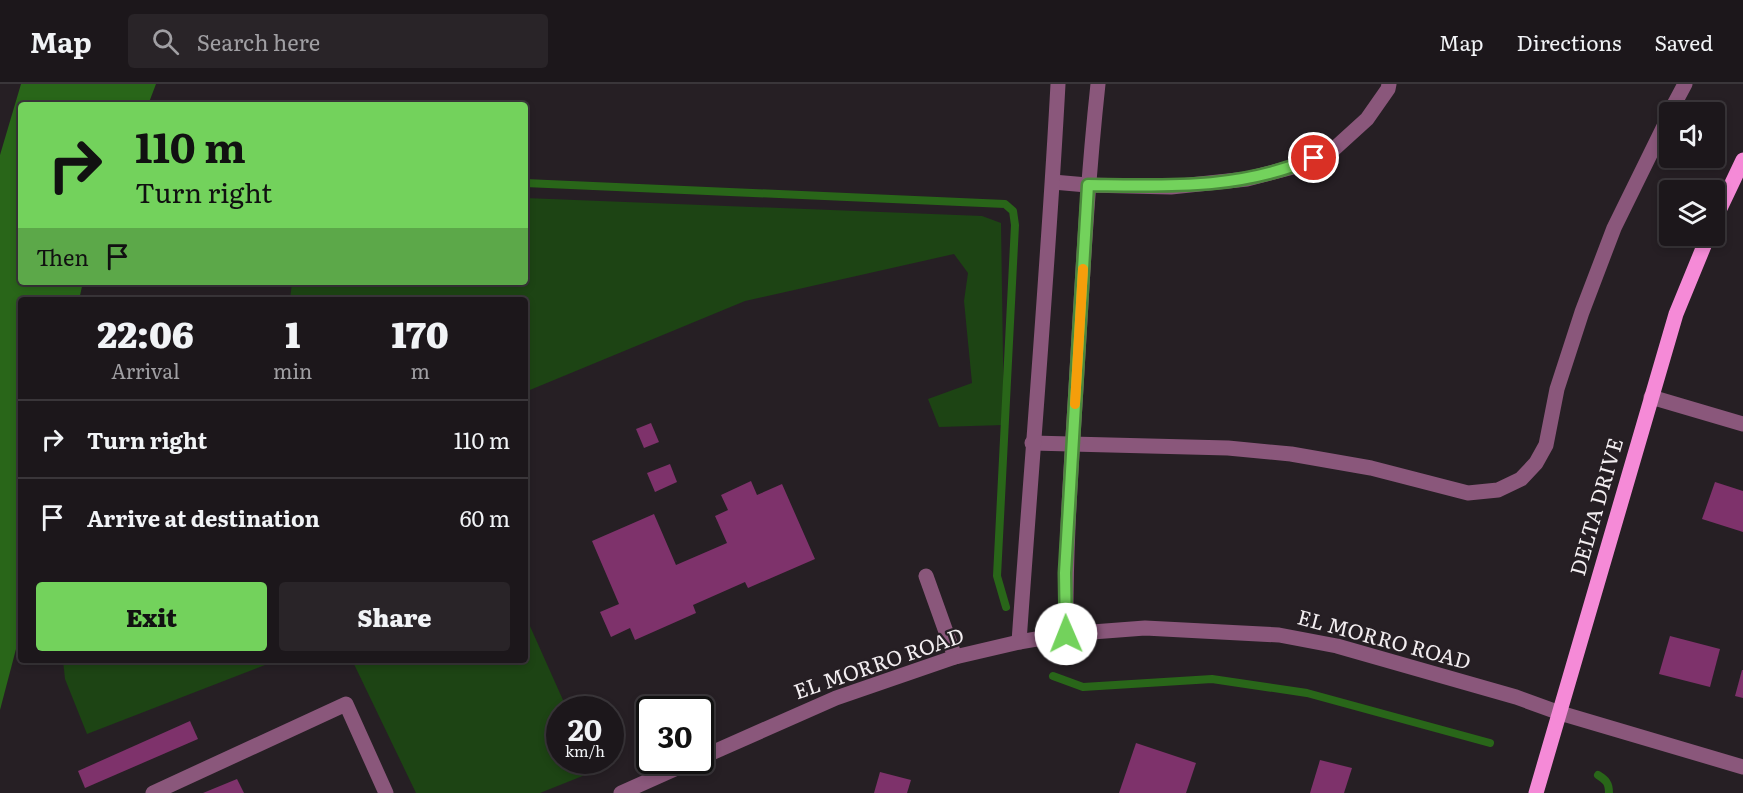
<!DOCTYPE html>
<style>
:root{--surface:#1c171b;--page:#292428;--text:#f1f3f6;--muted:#a09fa3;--line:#3a363a;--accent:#73d25c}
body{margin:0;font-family:Literata,serif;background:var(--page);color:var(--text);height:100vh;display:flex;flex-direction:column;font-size:22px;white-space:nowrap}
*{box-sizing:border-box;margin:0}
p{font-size:20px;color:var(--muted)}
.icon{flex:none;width:33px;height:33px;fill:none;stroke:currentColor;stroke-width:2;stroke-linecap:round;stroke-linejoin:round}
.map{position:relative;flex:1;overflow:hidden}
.sheet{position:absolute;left:18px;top:213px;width:510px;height:366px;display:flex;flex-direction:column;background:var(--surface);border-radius:6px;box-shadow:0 3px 9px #0003,0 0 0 2px var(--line)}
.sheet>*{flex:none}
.top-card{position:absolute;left:18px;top:18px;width:510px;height:183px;border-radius:6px;box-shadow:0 3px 9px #0003,0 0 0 2px var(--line);background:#73d25c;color:#111;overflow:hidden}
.fabs{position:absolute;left:1659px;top:18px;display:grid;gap:12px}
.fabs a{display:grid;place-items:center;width:66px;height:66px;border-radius:6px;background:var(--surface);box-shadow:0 3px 9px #0003,0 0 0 2px var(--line);font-size:30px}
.speed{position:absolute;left:546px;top:612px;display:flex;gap:12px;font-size:30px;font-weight:700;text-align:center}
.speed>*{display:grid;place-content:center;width:78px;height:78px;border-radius:50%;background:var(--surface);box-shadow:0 3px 9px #0003,0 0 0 2px var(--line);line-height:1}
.speed small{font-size:15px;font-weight:400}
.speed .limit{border:3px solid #111;border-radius:9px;background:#fff;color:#111}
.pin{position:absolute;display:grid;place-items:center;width:51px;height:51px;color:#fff;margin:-26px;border:3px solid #fff;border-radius:50%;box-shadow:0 2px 6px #0007}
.me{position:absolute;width:66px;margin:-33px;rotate:359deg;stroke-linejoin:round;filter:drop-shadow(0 0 4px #0008)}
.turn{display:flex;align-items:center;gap:21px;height:126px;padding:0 18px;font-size:27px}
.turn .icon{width:78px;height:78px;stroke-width:2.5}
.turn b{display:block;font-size:42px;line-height:51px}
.then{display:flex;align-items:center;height:57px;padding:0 18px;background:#0003;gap:12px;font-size:22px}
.eta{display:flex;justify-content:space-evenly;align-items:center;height:102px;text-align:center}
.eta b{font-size:36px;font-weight:800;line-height:42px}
.button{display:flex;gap:12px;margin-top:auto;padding:12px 18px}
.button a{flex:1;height:69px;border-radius:6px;background:var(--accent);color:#111;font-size:24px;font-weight:800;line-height:69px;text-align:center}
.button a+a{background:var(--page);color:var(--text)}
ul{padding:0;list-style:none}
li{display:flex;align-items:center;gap:18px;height:78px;padding:0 18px;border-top:2px solid var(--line)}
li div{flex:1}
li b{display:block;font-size:22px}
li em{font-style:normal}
header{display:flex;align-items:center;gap:36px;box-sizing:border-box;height:84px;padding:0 30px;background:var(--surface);border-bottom:2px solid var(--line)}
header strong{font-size:28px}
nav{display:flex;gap:33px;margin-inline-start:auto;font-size:21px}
.search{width:420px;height:54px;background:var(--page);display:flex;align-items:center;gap:15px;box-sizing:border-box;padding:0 21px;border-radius:6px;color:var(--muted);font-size:22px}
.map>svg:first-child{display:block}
.green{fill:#1d4414}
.water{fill:#296619}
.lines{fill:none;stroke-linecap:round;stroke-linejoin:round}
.stream{stroke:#296619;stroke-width:8}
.building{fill:#7e326b}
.minor{stroke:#8a577b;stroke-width:15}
.major{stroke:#f58ad7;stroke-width:15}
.route-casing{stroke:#4b883c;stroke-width:15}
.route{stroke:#73d25c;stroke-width:10}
.slow{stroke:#f59e0b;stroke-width:10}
.labels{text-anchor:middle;stroke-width:4.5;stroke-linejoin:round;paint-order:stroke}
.street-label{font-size:21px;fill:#f3eef1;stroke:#261f24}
</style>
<header>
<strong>Map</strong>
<div class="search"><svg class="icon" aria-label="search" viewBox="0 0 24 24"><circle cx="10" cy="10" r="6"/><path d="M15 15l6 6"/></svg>Search here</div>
<nav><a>Map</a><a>Directions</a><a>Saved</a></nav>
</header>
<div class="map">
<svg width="1743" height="709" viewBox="0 0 1743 709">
<rect width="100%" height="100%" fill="#261f24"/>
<g class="green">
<path d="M525,114L982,132L1001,139L1004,341L939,343L928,315L972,299L964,217L968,189L954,170L745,217L525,308V216H290L292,198H525Z"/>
<path d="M525,531L567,625L560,626V676L590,677L595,687L540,709H416L352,576H525Z"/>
<path d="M63,576H278L87,650L65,595Z"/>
</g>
<path class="water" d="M21,0H156L148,21H21V198H83L79,216H21V546L0,626V71Z"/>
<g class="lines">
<g class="stream">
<path d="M525,99L1005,120L1013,127L1015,141L997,492L1006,523"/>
<path d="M1053,592L1083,603L1212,595L1307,609L1490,659"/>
<path d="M1598,691C1606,696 1609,699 1609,709"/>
</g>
</g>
<g class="building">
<path d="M651,339L659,358L644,364L636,345Z"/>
<path d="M670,380L677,398L655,408L647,389Z"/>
<path d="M751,397L757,411L782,400L815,475L748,504L745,498L693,521L696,529L635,556L630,544L611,553L600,528L619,520L592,457L654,430L676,481L727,459L715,432L728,426L721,411Z"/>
<path d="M1715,398L1743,407V448L1702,435Z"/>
<path d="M1670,552L1720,565L1710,603L1659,590Z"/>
<path d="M1742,586H1743V614L1735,612Z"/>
<path d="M190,637L198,655L85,704L78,687Z"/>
<path d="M1136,659L1196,679L1186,709H1119Z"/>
<path d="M1320,676L1352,684L1344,709H1310Z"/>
<path d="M880,688L911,696L907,709H874Z"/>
<path d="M237,695L244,709H203Z"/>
</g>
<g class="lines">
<g class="minor">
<path d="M1670,28L1685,0"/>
<path d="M1053,98L1087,101L1171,103L1247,95L1293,83L1334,65L1367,35L1388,5L1389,0"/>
<path d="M1651,313L1743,340"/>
<path d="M1032,359L1228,364L1291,370L1371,384L1468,409L1498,406L1521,395L1536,379L1546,361L1557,305L1582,228L1614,144L1670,30"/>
<path d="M926,492L955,573"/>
<path d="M1066,550C1065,468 1071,386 1076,304C1082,203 1087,101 1098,0"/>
<path d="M1019,558C1032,372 1048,186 1058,0"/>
<path d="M700,674L836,614L955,573L1019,558L1066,550L1145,544L1279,551L1337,562L1516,613L1560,629L1743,683"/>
<path d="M153,709L346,620L386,709"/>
<path d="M621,709L695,676"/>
</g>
<g class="major">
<path d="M1714,137L1743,76"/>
<path d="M1536,709L1676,230L1708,152"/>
</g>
</g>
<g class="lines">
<g class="route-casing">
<path id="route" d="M1066,550L1065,489L1088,101C1167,102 1239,106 1314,74"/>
</g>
<use href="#route" class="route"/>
<path class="slow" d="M1075,320L1083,185"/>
</g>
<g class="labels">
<g class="street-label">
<text transform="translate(1597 423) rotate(-74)" y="7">DELTA DRIVE</text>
<text transform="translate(1384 556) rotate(15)" y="7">EL MORRO ROAD</text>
<text transform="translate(879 580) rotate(-19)" y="7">EL MORRO ROAD</text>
</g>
</g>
</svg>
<div class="fabs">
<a><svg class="icon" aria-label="sound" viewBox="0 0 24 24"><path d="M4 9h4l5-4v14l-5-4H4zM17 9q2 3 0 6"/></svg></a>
<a><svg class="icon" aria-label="layers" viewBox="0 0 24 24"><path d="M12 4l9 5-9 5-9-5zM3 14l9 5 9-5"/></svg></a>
</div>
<div class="speed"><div>20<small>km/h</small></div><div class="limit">30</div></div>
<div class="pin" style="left:1314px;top:74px;background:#d93025"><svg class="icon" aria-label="arrive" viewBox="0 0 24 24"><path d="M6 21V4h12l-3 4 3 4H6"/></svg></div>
<svg class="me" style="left:1066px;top:550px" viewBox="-20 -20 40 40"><circle r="19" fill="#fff"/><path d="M0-13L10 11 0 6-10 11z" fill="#73d25c"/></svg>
<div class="top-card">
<div class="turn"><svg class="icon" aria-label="right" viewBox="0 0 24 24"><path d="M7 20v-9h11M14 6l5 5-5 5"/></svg><div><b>110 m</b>Turn right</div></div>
<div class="then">Then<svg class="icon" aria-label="arrive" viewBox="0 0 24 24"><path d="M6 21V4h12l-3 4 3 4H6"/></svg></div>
</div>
<section class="sheet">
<div class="eta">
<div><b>22:06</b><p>Arrival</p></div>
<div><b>1</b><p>min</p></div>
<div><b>170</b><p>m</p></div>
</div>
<ul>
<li><svg class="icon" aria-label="right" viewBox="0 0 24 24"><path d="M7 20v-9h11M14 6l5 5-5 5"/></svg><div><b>Turn right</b></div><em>110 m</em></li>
<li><svg class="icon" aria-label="arrive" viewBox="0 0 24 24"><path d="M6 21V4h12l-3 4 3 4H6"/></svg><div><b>Arrive at destination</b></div><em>60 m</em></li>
</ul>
<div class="button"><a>Exit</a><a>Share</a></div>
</section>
</div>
